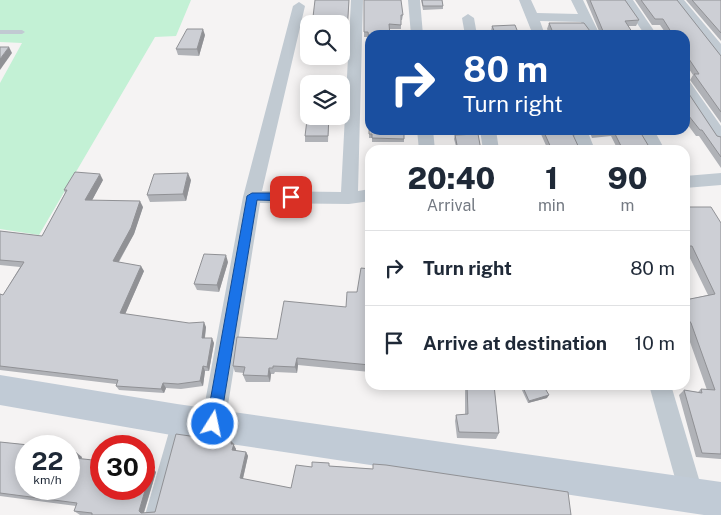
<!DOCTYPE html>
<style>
:root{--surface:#fff;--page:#f6f6f7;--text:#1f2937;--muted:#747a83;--line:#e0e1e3}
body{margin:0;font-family:"Public Sans",sans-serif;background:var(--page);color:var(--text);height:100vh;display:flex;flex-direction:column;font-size:19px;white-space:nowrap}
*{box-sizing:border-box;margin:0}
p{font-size:16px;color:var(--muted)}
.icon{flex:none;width:28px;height:28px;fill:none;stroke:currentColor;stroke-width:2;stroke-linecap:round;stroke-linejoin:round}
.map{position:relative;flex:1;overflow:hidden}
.sheet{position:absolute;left:365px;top:145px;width:325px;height:245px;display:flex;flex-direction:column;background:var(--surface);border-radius:15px;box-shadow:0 2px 12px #0003}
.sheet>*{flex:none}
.hud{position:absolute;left:365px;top:30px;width:325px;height:105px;border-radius:15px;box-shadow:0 2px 12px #0003;background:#1a4fa0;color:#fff;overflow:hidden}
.tools{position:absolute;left:300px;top:15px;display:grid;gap:10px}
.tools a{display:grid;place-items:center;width:50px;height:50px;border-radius:10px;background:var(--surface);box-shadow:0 2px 12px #0003;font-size:25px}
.speed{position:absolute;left:15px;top:435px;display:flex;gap:10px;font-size:25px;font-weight:700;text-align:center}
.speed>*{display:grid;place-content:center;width:65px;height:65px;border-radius:50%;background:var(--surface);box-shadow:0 2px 12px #0003;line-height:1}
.speed small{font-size:12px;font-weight:400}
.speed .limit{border:8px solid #d22;background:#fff;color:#111}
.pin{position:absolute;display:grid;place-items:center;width:42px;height:42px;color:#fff;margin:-21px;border-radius:10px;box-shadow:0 2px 8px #0006}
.me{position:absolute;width:55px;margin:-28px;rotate:10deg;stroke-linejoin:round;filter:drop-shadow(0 0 4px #0008)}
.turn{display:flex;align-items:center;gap:18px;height:105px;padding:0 15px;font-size:22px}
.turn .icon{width:65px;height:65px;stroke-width:2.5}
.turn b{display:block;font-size:35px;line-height:42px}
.eta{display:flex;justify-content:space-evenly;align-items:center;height:85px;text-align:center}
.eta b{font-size:30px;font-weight:800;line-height:35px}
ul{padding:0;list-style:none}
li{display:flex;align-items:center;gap:15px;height:75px;padding:0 15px;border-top:1px solid var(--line)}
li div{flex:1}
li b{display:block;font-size:19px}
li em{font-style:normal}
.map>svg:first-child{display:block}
.green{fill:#c3f1d5}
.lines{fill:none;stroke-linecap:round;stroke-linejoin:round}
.lane{fill:#c1cad2;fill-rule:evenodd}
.street{fill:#c1cad2;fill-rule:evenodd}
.secondary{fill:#c1cbd6;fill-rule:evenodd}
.wall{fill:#b0b2b7}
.shaded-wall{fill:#909195}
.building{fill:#cdcfd5;stroke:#909195}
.route{fill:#1a73e8;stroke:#114b97}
</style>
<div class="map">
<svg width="721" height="515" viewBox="0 0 721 515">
<rect width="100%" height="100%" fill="#f5f3f3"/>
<path class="green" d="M0,0H191L176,36L155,37L39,235L0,229V83L22,43L0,42Z"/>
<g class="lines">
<g class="lane">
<path d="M0,30H22L25,32L22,34H0Z"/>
<path d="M176,420L180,421L181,425L157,515H145L171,425L172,421Z"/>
</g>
<g class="street">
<path d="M351,0H363L358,191L370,189V201L349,204L260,203L225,424L221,432L213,435L205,432L201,424L243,197L293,6L299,2L305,6L262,191L341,192Z"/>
<path d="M408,0H420L423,35H411Z"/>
<path d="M519,0H531L537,13L578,14L571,0H583L600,35H588L581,22L540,21L545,35H533Z"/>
<path d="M621,0H633L657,35H645Z"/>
<path d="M672,0H684L721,44V57L716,56Z"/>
<path d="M468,14L474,18L477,35H465L462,18Z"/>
<path d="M685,81L690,82L721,126V142L715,141L685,96Z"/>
<path d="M417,130H433L435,150H419Z"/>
<path d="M480,130H496L499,150H483Z"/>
<path d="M571,130H587L595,150H579Z"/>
<path d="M638,130H654L665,150H649Z"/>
<path d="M721,173V185L685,188V176Z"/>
<path d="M649,385H671L704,496L701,505L692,508L683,505L680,496Z"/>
</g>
<path class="secondary" d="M0,375L177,404L721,482V515H704L177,436L0,405Z"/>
</g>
<g class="wall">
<path d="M349,0L347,37H341V24H316V22H313V17Z"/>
<path d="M364,0L403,15L402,20H401V29H389L370,35V45H368V37H364Z"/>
<path d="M421,0H442L443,6V9L423,10Z"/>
<path d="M586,0H625L639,20L636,26H628L634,35H550L547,29L549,23L590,31H599Z"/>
<path d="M635,0H677L721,56V123L690,80L693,75L685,63V35H667L660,25H652Z"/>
<path d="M686,0H721V41Z"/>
<path d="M492,26L519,35H492L491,31Z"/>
<path d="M205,35L199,56L178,55L176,49Z"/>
<path d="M370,84L404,139V142H372V138H369Z"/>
<path d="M685,84L687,91L717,136L721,137V168L699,136H696L685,121Z"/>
<path d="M329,116L328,142H305V136Z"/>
<path d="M512,130H573L575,134L574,137L580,150H548L540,132L513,133Z"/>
<path d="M589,130H639L651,150H618L611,136L592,138Z"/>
<path d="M455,135L481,150H457L454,139Z"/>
<path d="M103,180L92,200L143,207L134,234L119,262L144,271L125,314L206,327L205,338L214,343L209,371H205L203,386L181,389L166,388L164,393L119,390L116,386V384L0,370V294L3,295L20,267L0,265V231L42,236L65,193L64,190Z"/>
<path d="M191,180L186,201L150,202L147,195Z"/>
<path d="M685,207L721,223V459H720L696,457L679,395L684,390L698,392L701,389L707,390L685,328V300L708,295L687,252H685Z"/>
<path d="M228,262L219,292L197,290L194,284Z"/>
<path d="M370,269V372L298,365L297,373L275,372L274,374H271L270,382H246L243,375L244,373L235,372L233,366L277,339L346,307L357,292Z"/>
<path d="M465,385H494L499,433L496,439L457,438L455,421L456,415H465Z"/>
<path d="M520,385H546L544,386L547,398L528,403L520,386Z"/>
<path d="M0,442L29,445L31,446H26V489L82,457L81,459L156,472L144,513L155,512L232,442L236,449V451L246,452L248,456L243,479L291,488L312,467L330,466L373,469V464L571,515H80L74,511L76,506L0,496Z"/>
</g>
<g class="shaded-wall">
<path d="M203,29L205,35L199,56L197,49Z"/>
<path d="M9,47L12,53L0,70V59Z"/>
<path d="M188,173L191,180L186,201L183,194Z"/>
<path d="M100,174L103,180L89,206L85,200Z"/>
<path d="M140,201L143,207L134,234L116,266L113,261Z"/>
<path d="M226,255L228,262L219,292L217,285Z"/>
<path d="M141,266L144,271L123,319L120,313Z"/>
<path d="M204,322L206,327L204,343L202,338Z"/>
<path d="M212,338L214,343L209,371L207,367Z"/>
<path d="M297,358L298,365L297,373L295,367Z"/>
<path d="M203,366L205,371L203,386L200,381Z"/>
<path d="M269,368L271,374L270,382L268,376Z"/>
<path d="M163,383L166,388L164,393L161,389Z"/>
<path d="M549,395L547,398L528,403L529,401Z"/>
<path d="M232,442L236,449L234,455L232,450Z"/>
<path d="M246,452L248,456L242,482L240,478Z"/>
<path d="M77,453L82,457L80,462L75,458Z"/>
<path d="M152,467L156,472L143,515L139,511Z"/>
</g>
<g class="building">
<path d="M315,0H349L347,32H341V24H328V21H316V17H313Z"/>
<path d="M364,0H401L403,15H401V25L389,24L390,35H370V40H369L368,32H364Z"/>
<path d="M422,0H442L443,6H423Z"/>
<path d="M590,0H625L639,20L625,21L634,35H554L549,23H584L590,31H603Z"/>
<path d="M641,0H677L721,56V112L694,74H699L685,53V35H673L663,19H655Z"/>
<path d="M692,0H721V33Z"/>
<path d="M515,25L519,35H496L492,26Z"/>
<path d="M187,29H203L197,49H176Z"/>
<path d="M0,47H9L0,59Z"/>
<path d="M370,84V130H404V139L372,138V134H369Z"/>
<path d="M685,84H686L687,91L717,136L721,137V157L702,130H700L685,111Z"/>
<path d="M309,104V116H329L328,136H305Z"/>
<path d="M543,130H573L575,134L573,135L580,150H552Z"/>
<path d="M593,130H639L651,150H623L613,130L594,132Z"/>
<path d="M478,134L481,150H458L455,135Z"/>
<path d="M75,172L100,174L85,200L140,201L131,228L113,261L141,266L120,313L189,323L204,322L202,338H212L207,367L203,366L200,381L178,384L163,383L161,389L116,386L118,380L0,366V294L3,295L24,262L0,260V231L42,236L67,190H64Z"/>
<path d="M188,173L183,194L147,195L154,174Z"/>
<path d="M685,207H711L721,223V454L702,453L684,390L702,393L701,389L715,390L691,323L685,315V300L715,294L692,246H685Z"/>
<path d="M204,254L226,255L217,285L194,284Z"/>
<path d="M361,268L370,269V365L297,358L295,367L273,366V368H269L268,376L243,375L245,367L233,366L237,337L277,339L284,301L346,307L347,292H357Z"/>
<path d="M467,385H494L499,433L459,432L456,415L468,414Z"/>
<path d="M522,385H543L549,395L529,401Z"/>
<path d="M176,434L232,442L231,444H234L232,450L246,452L240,478L291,488L296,465L312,467V462L329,463V466L373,469V464L386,465L568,492L571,515H92V513L74,511L77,503L0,493V442L29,445V446H26V489H69V452L77,453L75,458L101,461V489H144V466L152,467L139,511L141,513L155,512Z"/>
</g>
<path class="route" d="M252,193H291L296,197L291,201L257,200L220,424L218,429L213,431L208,429L206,424L247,196Z"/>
</svg>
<div class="tools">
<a><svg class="icon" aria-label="search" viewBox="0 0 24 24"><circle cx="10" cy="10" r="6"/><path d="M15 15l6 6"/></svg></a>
<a><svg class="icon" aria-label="layers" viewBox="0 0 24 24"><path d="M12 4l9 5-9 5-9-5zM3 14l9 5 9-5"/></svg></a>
</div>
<div class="speed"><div>22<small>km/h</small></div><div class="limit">30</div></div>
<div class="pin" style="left:291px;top:197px;background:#d93025"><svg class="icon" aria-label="arrive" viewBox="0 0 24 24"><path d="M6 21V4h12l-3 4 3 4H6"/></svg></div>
<svg class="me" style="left:213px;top:424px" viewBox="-20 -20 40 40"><circle r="17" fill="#1a73e8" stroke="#fff" stroke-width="3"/><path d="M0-11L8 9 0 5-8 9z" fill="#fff"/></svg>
<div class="hud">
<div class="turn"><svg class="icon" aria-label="right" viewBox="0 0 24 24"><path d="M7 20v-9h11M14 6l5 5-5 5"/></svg><div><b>80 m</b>Turn right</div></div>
</div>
<section class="sheet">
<div class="eta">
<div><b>20:40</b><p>Arrival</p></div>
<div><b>1</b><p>min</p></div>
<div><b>90</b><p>m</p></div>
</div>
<ul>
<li><svg class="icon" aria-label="right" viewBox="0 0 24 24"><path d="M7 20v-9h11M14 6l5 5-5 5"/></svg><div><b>Turn right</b></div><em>80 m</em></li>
<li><svg class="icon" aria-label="arrive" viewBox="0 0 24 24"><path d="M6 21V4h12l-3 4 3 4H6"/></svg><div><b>Arrive at destination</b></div><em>10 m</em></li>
</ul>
</section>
</div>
